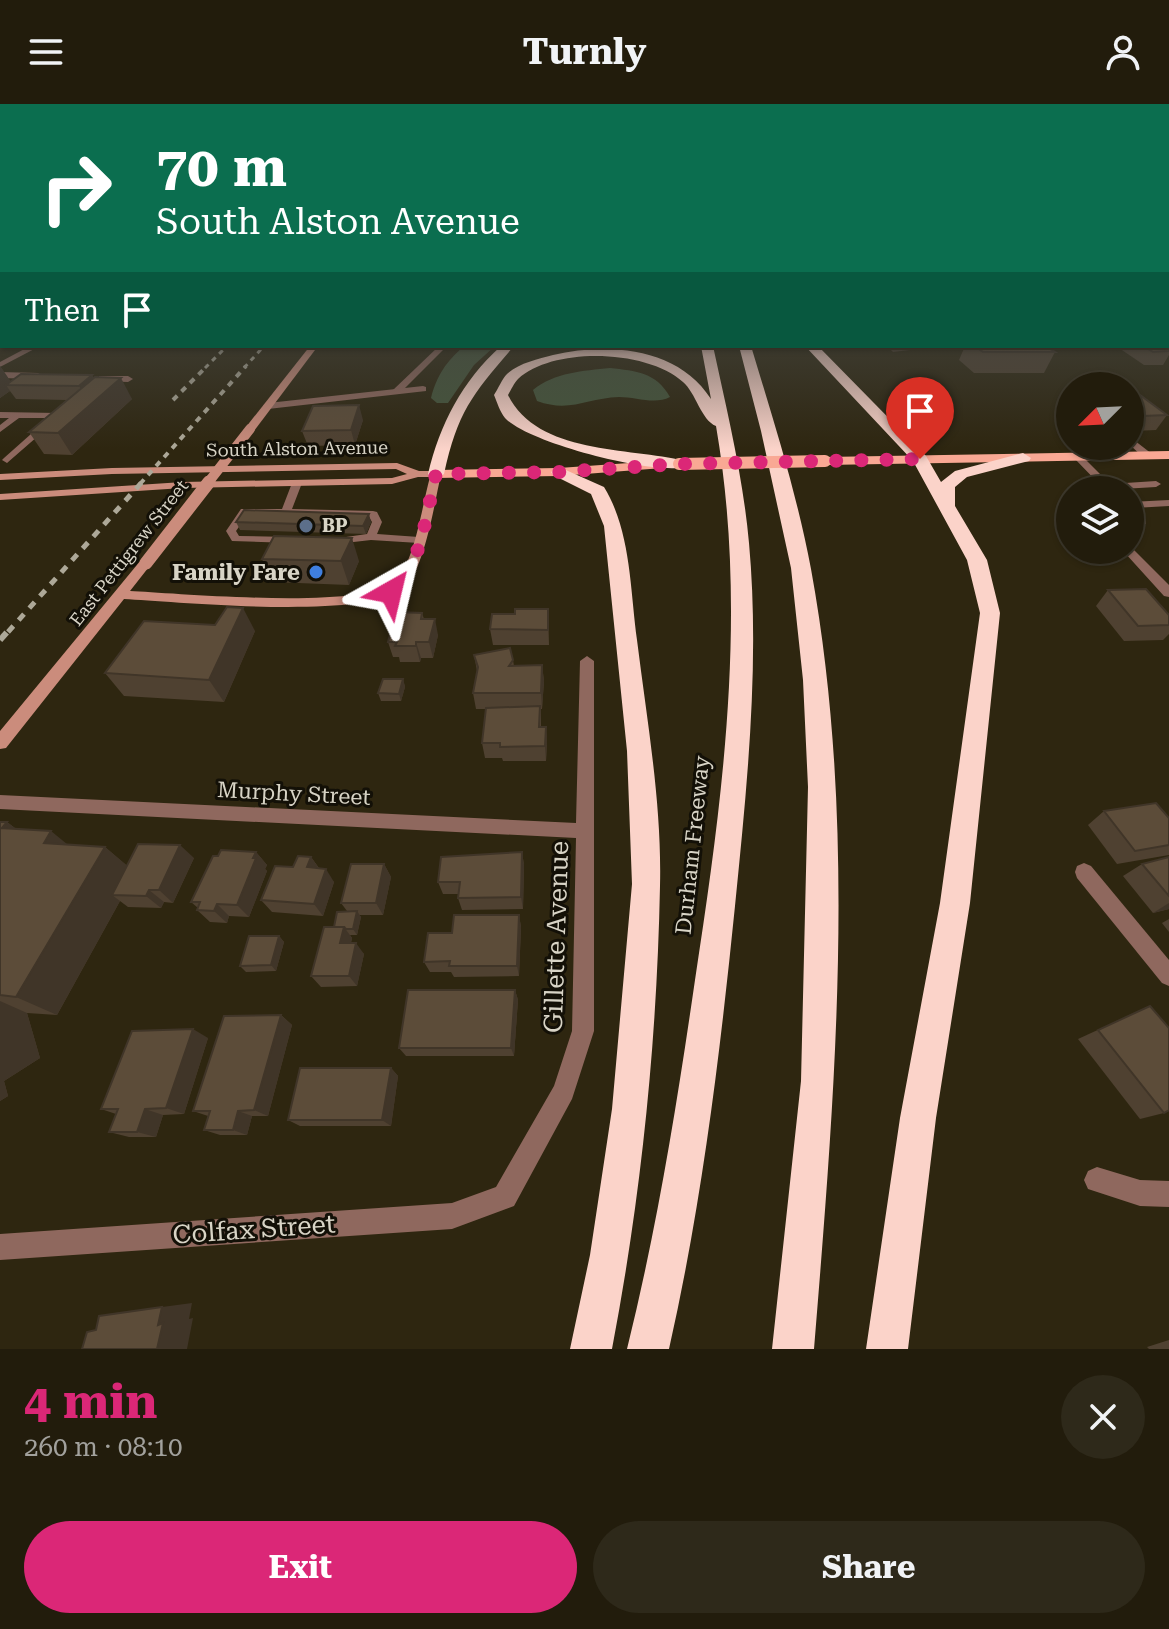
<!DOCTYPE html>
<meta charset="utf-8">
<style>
:root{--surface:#221c0c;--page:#2e291a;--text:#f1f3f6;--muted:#a2a19d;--line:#3f3a2d;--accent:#db2777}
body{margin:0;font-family:"Roboto Serif",serif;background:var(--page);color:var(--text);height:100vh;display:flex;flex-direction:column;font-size:30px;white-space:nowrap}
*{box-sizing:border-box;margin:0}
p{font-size:26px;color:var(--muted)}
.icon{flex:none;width:44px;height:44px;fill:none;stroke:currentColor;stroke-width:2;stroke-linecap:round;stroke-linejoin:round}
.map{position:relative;height:1245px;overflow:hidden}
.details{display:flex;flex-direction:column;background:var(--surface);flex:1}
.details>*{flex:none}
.top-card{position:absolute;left:0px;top:0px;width:1170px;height:244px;box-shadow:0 2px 6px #0004,0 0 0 2px var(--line);background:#0b6e4f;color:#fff;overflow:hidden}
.needle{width:52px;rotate:246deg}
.controls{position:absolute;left:1056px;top:268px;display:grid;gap:16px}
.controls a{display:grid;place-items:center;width:88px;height:88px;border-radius:50%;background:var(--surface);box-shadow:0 2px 6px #0004,0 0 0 2px var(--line);font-size:40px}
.pin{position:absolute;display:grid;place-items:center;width:68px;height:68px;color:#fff;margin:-82px -34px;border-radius:50% 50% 50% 0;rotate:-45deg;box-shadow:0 0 8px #0007}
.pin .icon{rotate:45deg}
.me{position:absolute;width:88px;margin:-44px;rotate:37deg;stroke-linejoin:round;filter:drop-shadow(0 0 6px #0008)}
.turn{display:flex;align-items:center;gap:28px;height:168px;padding:0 24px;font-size:36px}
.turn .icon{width:104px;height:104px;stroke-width:2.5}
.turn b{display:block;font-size:56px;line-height:68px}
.then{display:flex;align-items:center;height:76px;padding:0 24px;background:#0003;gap:16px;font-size:30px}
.round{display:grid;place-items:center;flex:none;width:84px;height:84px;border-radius:42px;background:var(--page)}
.summary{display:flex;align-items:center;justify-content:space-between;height:136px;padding:0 24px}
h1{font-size:48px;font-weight:700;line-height:60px;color:var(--accent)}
.cta{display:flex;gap:16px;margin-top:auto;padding:16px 24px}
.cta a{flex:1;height:92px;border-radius:48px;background:var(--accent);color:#fff;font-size:32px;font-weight:700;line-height:92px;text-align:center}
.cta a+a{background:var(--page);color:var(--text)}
header{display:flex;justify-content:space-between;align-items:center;height:104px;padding:0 24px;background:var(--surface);font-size:36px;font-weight:700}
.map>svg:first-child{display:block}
.green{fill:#45553b}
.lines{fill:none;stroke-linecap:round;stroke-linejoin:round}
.lane{fill:#8f685e;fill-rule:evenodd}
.street{fill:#8f685e;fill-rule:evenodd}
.secondary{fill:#cb8c7c;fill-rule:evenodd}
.primary{fill:#f9a894;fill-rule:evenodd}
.highway{fill:#fbd3c9;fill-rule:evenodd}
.rail-far3{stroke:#ada898;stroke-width:3;stroke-dasharray:5 5;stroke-linecap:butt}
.rail-far2{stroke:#ada898;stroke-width:4;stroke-dasharray:6 6;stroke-linecap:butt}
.rail-far1{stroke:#ada898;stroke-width:5;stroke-dasharray:8 8;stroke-linecap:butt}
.rail{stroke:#ada898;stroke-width:6;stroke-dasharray:10 10;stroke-linecap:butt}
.secondary-bridge-far1{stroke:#cb8c7c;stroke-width:10}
.secondary-bridge{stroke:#cb8c7c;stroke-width:13}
.primary-bridge{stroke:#f9a894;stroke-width:12}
.wall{fill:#4f4131}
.shaded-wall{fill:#403528}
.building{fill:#5c4c39;stroke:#403528;stroke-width:2}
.route{stroke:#db2777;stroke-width:14;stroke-dasharray:0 25.2}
.service-dot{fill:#5c6f8a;stroke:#131007;stroke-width:3}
.shop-dot{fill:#3f7fe0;stroke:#131007;stroke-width:3}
.labels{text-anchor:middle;stroke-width:6;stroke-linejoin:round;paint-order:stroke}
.far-street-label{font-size:18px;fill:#d8d4c6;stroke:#131007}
.far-poi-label{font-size:18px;font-weight:bold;fill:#d8d4c6;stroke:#131007;text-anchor:start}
.poi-label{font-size:22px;font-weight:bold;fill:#d8d4c6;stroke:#131007;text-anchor:end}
.street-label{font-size:22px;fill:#d8d4c6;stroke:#131007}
.near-street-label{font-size:26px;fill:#d8d4c6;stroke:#131007}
</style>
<header><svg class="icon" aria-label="menu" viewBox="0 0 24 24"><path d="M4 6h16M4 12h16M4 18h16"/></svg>Turnly<svg class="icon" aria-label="person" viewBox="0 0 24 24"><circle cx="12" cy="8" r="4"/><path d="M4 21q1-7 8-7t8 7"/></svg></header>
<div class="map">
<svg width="1169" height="1245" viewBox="0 0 1169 1245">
<rect width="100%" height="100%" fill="#2e2610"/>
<g class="green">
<path d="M464,242H495L474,261L448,299H437L431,294C437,271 446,258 464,242Z"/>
<path d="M610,264C636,267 656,268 670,293C655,301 636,293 619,293C587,294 570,309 537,297L533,286C555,268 583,267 610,264Z"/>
</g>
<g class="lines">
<g class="lane">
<rect x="0" y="175" width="2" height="4"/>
<path d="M30,242H40L0,263V258Z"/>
<path d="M439,242H447L399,290H393V286Z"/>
<path d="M0,308L57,309L61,312L7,359L2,356L4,354L49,314H19L0,328V321L9,314H0Z"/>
<path d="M1075,351H1081L1110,380L1156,377L1161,380L1156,383L1105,386L1075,355Z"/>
<path d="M297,376L302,379L292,405L373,407L377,408L382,418L377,430L419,433L424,436L419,439L371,436L336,440L331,437L332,435L367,430L372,418L369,413L248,410L236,427L239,432L291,433L296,436L291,439L232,437L226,427L241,405H282L292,379Z"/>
<path d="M1169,396V402L1134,404L1146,416V420H1138L1130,412V398Z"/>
</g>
<g class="street">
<rect x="1168" y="228" width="1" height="4"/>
<path d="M0,268L38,269L43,272L38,275L0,274Z"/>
<path d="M99,272H128L133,275L128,278L102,277L99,276Z"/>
<path d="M423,282L426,283V287L268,305L263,302L268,299Z"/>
<path d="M1130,333L1152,350V354H1144L1130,341Z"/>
<path d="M1130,442L1169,481V493L1164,492L1125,449L1123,446H1130Z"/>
<path d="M587,552L594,557V927L572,995L514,1102L452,1125L0,1156V1130L452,1099L496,1083L554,982L572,927L576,734L0,705V691L576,719L580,557Z"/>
<path d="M1084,759L1091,762L1169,856V882L1162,879L1077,774L1075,768L1077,762Z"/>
<path d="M1097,1063L1140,1076L1169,1077V1103L1140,1102L1088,1085L1084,1076L1088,1067Z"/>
</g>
<g class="secondary">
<path d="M310,242H318L254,327H246V323Z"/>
<path d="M397,359L419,367H436L441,370C435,397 424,468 403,485C364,516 179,498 124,495L6,644L0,645V627L141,456L146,455L152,459L130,487C176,489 369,507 396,477C415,456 422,402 430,373H418L392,380L183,384L0,396V390L183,378L392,374L407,370L396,365L112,370L0,376V370L112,364Z"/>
</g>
<g class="primary">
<path d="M1169,347V355L825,361L818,357L825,353Z"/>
<path d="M671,356L678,360L676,363L559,372L436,374L429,370L436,366L559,364Z"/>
</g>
<g class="highway">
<path d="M501,242H514C473,290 458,306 444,370L436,375L430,373L428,370C440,320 462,277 501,242Z"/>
<path d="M701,242H713C727,307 743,372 749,439C760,559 747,682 735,802C720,950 702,1099 669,1245H627C657,1124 677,1000 695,876C723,693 748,507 716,322C701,316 696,289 683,278C648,246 554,242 518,275C514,279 511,286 508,291C538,351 628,343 685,357V363C653,371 528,339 505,314C500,308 497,298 494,291C498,285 502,275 507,270C519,259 538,255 553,251C608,238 678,243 711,295Z"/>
<path d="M739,242H751C773,315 797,390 811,465C858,722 835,987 814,1245H772L801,977L808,683L803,576L791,464L761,327Z"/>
<path d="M805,242H818L926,352L941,378L955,367L1023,349L1031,354L1029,357L967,373L955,383V402L987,456L1000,509L970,799L936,1014L908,1245H866L900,1014L940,799L980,509L967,456L913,357Z"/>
<path d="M559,363L604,383C631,427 630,485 637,536C647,617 662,700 660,782C657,938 641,1093 612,1245H570L590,1151L612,1005L632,780L627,647L604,422L591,390L553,371L551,368Z"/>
</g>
<g class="rail-far3">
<path d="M205,264L227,242"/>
<path d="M244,264L264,242"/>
</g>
<g class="rail-far2">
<path d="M173,296L207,262"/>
<path d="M140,380L246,262"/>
</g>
<path class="rail-far1" d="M8,528L142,378"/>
<path class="rail" d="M0,536L9,526"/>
<path class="secondary-bridge-far1" d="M207,380L250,325"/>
<path class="secondary-bridge" d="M146,459L209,378"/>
<path class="primary-bridge" d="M679,360L825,357"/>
</g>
<g class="wall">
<path d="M45,242H125L123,244L73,242L64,246L47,245Z"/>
<path d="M887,242H912L910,246L893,248Z"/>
<path d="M965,242H1046L1055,248L1044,269H974L959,256Z"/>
<path d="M1116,242H1164L1169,245V251L1163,261H1144Z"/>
<path d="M0,262L11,278L92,271L94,274L132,295L72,351L44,350L29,328L67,296L16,295L10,287L0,294Z"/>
<path d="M1130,291L1167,311L1156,326L1134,327L1130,324Z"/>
<path d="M363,316L355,341L308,342L302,327Z"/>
<path d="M236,418H371L366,430L240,426Z"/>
<path d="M262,455L359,457L349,481L272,478Z"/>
<path d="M1108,486L1169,511V530L1163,536L1124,537L1096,502Z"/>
<path d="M548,505L549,541H493L490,525L515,510Z"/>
<path d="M422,509L424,515L438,531L433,554H421L420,558H400L399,553H393L388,538Z"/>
<path d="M215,521L255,527L224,598L124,592L105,569Z"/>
<path d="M474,551L513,556L514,562L542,561L544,577L542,605H541V623H546L547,638L546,657H503L502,654H485L482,639L486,605H476L473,589L477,567Z"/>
<path d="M403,575L405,583L401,597H381L378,589Z"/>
<path d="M1104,707L1169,714V751L1117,760L1088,721Z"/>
<path d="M0,718H7L16,725L68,741L105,743L127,762L194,754L173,799L164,798L161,804L128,803L120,797L57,911L27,909L40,954L4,977L8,992L0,997Z"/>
<path d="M256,748L267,761L265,765L267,767L249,813L229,812L227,819L210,818L197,806L198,804L191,798L218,752Z"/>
<path d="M522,748L524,761L523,805L462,806L458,794V790H443L438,778Z"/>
<path d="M311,753L319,764L334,778L323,812L272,808L261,796L293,763Z"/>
<path d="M1169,753V805L1153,809L1123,772L1142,760Z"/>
<path d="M384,760L391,773L383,811H359L361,813L357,831H350L352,834L351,839L364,850L357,882L321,883L311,872L334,823L347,807L341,799Z"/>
<path d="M519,811L521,823L519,872L454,873L451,868H430L424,858L452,829Z"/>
<path d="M1169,815V828L1162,819Z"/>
<path d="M279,832L284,838L276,867L246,868L240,862Z"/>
<path d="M515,886L518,896L514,952H406L399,944Z"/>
<path d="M1150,902L1164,1009L1140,1015L1078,935Z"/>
<path d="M281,911L292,921L268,1012H252L247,1031H220L204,1026L208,1012L193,1007Z"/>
<path d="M208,934L184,1010L163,1011L156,1033H129L109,1028L116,1010L101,1005Z"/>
<path d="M391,964L398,972L391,1022H300L288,1016Z"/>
<path d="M1169,1236V1245H1149L1147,1243Z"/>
</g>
<g class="shaded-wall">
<path d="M62,242H73L64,246Z"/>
<path d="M862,242H877L876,244L861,246Z"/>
<path d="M0,262L13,281H6L10,287L0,294Z"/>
<path d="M92,271L100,285L88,297L79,282Z"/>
<path d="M121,274L132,295L72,351L58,329Z"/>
<path d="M359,301L363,316L355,341L351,326Z"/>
<path d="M369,410L371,418L366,430L363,422Z"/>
<path d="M352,434L359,457L349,481L341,457Z"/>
<path d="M243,504L255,527L224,598L209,576Z"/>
<path d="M435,515L438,531L433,554L429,538Z"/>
<path d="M416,538L421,554L420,558L416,542Z"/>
<path d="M542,561L544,577L542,605L541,589Z"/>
<path d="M403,575L405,583L401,597L399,590Z"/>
<path d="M546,623L547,638L546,657L545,642Z"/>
<path d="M7,718L42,744L2,724Z"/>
<path d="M51,727L84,754L44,739Z"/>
<path d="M180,741L194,754L173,799L159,786Z"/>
<path d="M105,743L136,769L112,791L120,797L57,911L16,893Z"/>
<path d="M256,748L267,761L265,765L267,767L249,813L237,801Z"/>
<path d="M522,748L524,761L523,805L521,793Z"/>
<path d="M311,753L320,766L307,763Z"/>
<path d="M384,760L391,773L383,811L376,799Z"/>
<path d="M326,765L334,778L323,812L314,800Z"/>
<path d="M149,786L164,798L161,804L146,792Z"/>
<path d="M1169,799V805L1153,809Z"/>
<path d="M217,800L229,812L227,819L214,807Z"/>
<path d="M357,807L361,813L357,831L353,825Z"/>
<path d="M519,811L521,823L519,872L517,862Z"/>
<path d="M344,823L352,834L348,850L340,839Z"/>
<path d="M279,832L284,838L276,867L271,861Z"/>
<path d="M356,839L364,850L357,882L349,872Z"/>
<path d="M515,886L518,896L514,952L511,944Z"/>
<path d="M0,897L27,909L40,954L4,977L8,992L0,997Z"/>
<path d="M281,911L292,921L268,1012L254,1006Z"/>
<path d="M193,925L208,934L184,1010L166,1004Z"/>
<path d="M391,964L398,972L391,1022L382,1016Z"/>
<path d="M145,1005L163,1011L156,1033L137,1028Z"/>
<path d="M238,1007L252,1012L247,1031L233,1026Z"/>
<path d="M192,1199L189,1215L193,1214L187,1245H157L158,1221L162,1203Z"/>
</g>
<g class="building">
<path d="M975,242H1046L1055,248H983Z"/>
<path d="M1144,242H1164L1169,245V247L1153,248Z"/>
<path d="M21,270L92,271L79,282L6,281Z"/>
<path d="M95,273L121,274L58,329L29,328Z"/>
<path d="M1130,291H1140L1167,311L1143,312L1130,301Z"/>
<path d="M359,301L351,326L302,327L313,302Z"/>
<path d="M244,406L369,410L363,422L236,418Z"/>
<path d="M274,432L352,434L341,457L262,455Z"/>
<path d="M1146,485L1169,511V521L1138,522L1108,486Z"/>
<path d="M227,503L243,504L209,576L105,569L144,517L215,521Z"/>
<path d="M515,505H548V526L490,525L492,510H515Z"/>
<path d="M396,508L422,509L421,515H435L429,538H416V542H395L397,538H388Z"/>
<path d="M510,544L513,556L509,562L542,561L541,589H473L478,563L474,551Z"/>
<path d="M383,575H403L399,590L378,589Z"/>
<path d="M540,602L539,623H546L545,642L500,643V639H482L486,604Z"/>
<path d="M1156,699L1169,714V741L1135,747L1104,707Z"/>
<path d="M0,718H7L2,724L51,727L44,739L105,743L16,893L0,891Z"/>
<path d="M138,740L180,741L159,786H149L146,792L112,791Z"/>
<path d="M221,746L256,748L253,754H256L237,801L217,800L214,807L197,806L200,798H191L213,752H218Z"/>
<path d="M522,748L521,793L458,794L460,778H438L441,753Z"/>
<path d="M298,752L311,753L307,763L326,765L314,800L261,796L275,762L293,763Z"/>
<path d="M1169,753V792L1142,760Z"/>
<path d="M351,760H384L376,799H341Z"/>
<path d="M357,807L353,825H346L344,823H334L337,808Z"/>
<path d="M454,811H519L517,862H449L450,857L424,858L428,829H452Z"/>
<path d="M324,823H344L340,839H356L349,872H311Z"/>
<path d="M249,832H279L271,861L240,862Z"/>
<path d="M408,886H515L511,944H399Z"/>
<path d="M1150,902L1169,924V1006L1164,1009L1098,926Z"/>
<path d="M281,911L254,1006L238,1007L233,1026H204L210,1007H193L224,912Z"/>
<path d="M193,925L166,1004L145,1005L137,1028H109L118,1005H101L132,927Z"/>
<path d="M300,964H391L382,1016H288Z"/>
<path d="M162,1203L158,1221L163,1219L157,1245H82L87,1228L96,1226L99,1212Z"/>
</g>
<linearGradient id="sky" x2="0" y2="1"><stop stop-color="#191509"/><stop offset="0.5" stop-color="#464742"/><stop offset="1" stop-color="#464742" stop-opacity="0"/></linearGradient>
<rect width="1169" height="345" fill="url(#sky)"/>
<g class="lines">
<path class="route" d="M391,488C421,467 427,404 436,370L559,368L679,360L920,355"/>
</g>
<circle class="service-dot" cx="306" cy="422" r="8"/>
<circle class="shop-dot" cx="316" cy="468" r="8"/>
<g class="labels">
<g class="far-street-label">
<text transform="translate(297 345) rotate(-1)" y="6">South Alston Avenue</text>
<text transform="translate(129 449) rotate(-52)" y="6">East Pettigrew Street</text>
</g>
<g class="far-poi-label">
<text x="322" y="428">BP</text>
</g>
<g class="poi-label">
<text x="300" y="476">Family Fare</text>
</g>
<g class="street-label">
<text transform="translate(294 689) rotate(3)" y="8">Murphy Street</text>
<text transform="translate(692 741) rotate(-84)" y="8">Durham Freeway</text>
</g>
<g class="near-street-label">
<text transform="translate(556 833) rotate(-88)" y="9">Gillette Avenue</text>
<text transform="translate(254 1125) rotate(-4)" y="9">Colfax Street</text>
</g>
</g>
</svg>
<div class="controls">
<a><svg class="needle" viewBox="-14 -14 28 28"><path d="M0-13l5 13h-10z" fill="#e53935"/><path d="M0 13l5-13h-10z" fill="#a2a19d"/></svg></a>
<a><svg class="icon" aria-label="layers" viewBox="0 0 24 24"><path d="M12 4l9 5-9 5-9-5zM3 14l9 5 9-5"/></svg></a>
</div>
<div class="pin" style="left:920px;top:355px;background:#d93025"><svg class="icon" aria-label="arrive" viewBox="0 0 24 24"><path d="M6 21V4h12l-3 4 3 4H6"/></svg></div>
<svg class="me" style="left:391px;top:488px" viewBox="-20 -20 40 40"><path d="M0-17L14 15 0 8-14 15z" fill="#db2777" stroke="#fff" stroke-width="4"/></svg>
<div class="top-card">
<div class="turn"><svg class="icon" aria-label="right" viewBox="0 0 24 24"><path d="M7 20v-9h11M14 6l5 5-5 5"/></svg><div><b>70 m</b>South Alston Avenue</div></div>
<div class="then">Then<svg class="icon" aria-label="arrive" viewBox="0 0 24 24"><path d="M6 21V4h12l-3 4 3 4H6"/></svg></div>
</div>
</div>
<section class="details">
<div class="summary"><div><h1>4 min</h1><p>260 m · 08:10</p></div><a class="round"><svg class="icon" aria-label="close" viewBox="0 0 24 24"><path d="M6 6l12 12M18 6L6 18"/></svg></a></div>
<div class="cta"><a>Exit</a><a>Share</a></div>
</section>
